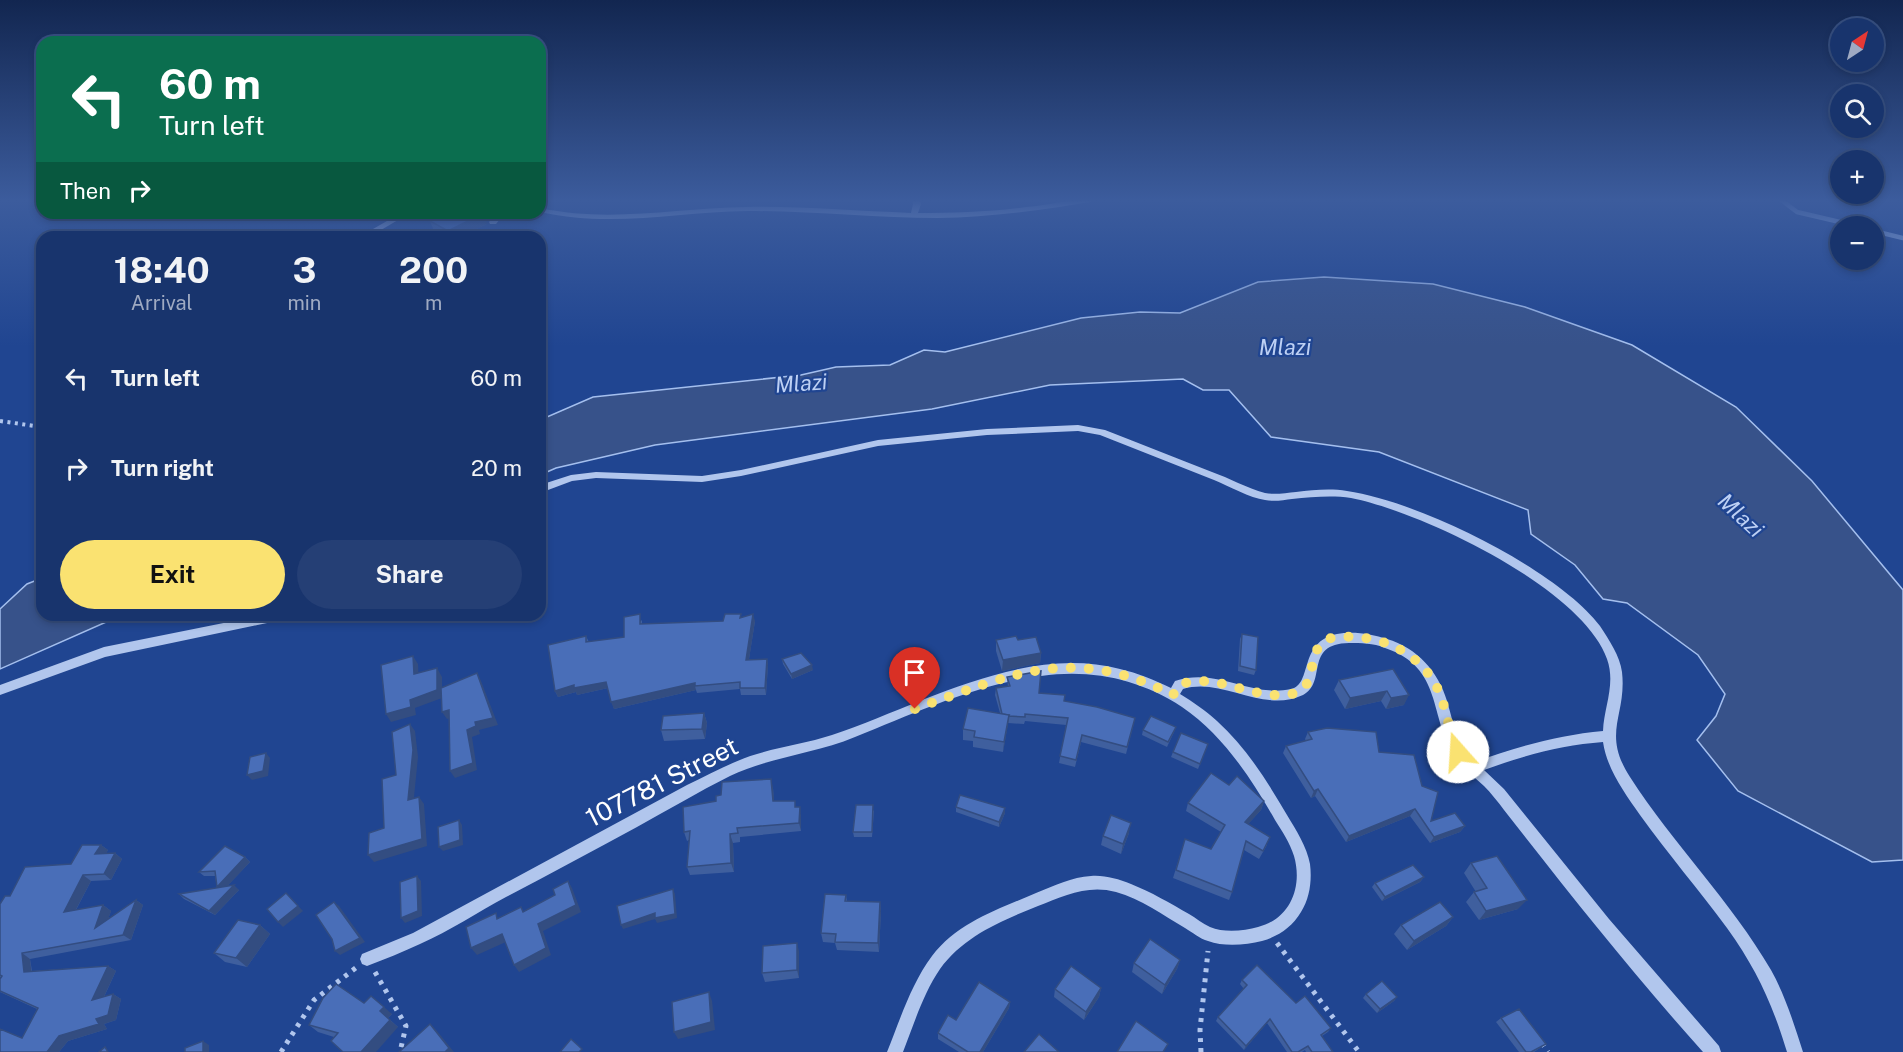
<!DOCTYPE html>
<meta charset="utf-8">
<style>
:root{--surface:#18346d;--page:#253f75;--text:#f1f3f6;--muted:#9faac2;--line:#364f80;--accent:#fae271}
body{margin:0;font-family:"Public Sans",sans-serif;background:var(--page);color:var(--text);height:100vh;display:flex;flex-direction:column;font-size:22px;white-space:nowrap}
*{box-sizing:border-box;margin:0}
p{font-size:20px;color:var(--muted)}
.icon{flex:none;width:33px;height:33px;fill:none;stroke:currentColor;stroke-width:2;stroke-linecap:round;stroke-linejoin:round}
.map{position:relative;flex:1;overflow:hidden}
.drawer{position:absolute;left:36px;top:231px;width:510px;height:390px;display:flex;flex-direction:column;background:var(--surface);border-radius:18px;box-shadow:0 3px 9px #0003,0 0 0 2px var(--line)}
.drawer>*{flex:none}
.top-card{position:absolute;left:36px;top:36px;width:510px;height:183px;border-radius:18px;box-shadow:0 3px 9px #0003,0 0 0 2px var(--line);background:#0b6e4f;color:#fff;overflow:hidden}
.needle{width:39px;rotate:36deg}
.controls{position:absolute;left:1830px;top:18px;display:grid;gap:12px}
.controls a{display:grid;place-items:center;width:54px;height:54px;border-radius:50%;background:var(--surface);box-shadow:0 3px 9px #0003,0 0 0 2px var(--line);font-size:30px}
.pin{position:absolute;display:grid;place-items:center;width:51px;height:51px;color:#fff;margin:-62px -26px;border-radius:50% 50% 50% 0;rotate:-45deg;box-shadow:0 0 6px #0007}
.pin .icon{rotate:45deg}
.me{position:absolute;width:66px;margin:-33px;rotate:341deg;stroke-linejoin:round;filter:drop-shadow(0 0 4px #0008)}
.turn{display:flex;align-items:center;gap:21px;height:126px;padding:0 24px;font-size:27px}
.turn .icon{width:78px;height:78px;stroke-width:2.5}
.turn b{display:block;font-size:42px;line-height:51px}
.then{display:flex;align-items:center;height:57px;padding:0 24px;background:#0003;gap:12px;font-size:22px}
.eta{display:flex;justify-content:space-evenly;align-items:center;height:102px;text-align:center}
.eta b{font-size:36px;font-weight:700;line-height:42px}
.button{display:flex;gap:12px;margin-top:auto;padding:12px 24px}
.button a{flex:1;height:69px;border-radius:36px;background:var(--accent);color:#111;font-size:24px;font-weight:700;line-height:69px;text-align:center}
.button a+a{background:var(--page);color:var(--text)}
ul{padding:0;list-style:none}
li{display:flex;align-items:center;gap:18px;height:90px;padding:0 24px}
li div{flex:1}
li b{display:block;font-size:22px}
li em{font-style:normal}
.map>svg:first-child{display:block}
.water{fill:#37528a;stroke:#a4bfee;stroke-width:1.5}
.lines{fill:none;stroke-linecap:round;stroke-linejoin:round}
.stream{stroke:#a4bfee;stroke-width:4.5}
.path-far1{stroke:#b1c6ed;stroke-width:4;stroke-dasharray:3 4.5;stroke-linecap:butt}
.path{stroke:#b1c6ed;stroke-width:5;stroke-dasharray:4 6;stroke-linecap:butt}
.minor{fill:#b1c6ed;fill-rule:evenodd}
.wall{fill:#3f5f9e}
.shaded-wall{fill:#334d81}
.building{fill:#496eb8;stroke:#334d81;stroke-width:1.5}
.route{stroke:#fae271;stroke-width:10;stroke-dasharray:0 18}
.labels{text-anchor:middle;stroke-width:4.5;stroke-linejoin:round;paint-order:stroke}
.water-label{font-size:22px;font-style:italic;fill:#bdd0f4;stroke:#204591}
.near-street-label{font-size:26px;fill:#fff;stroke:#204591}
</style>
<div class="map">
<svg width="1903" height="1052" viewBox="0 0 1903 1052">
<rect width="100%" height="100%" fill="#204591"/>
<g class="water">
<path d="M1324,277L1433,284L1525,307L1632,345L1736,407L1812,481L1903,590V860L1872,862L1738,791L1697,740L1716,716L1725,694L1698,655L1627,603L1603,599L1575,565L1531,534L1528,510L1379,452L1271,437L1229,390H1203L1183,379L1050,385L932,409L655,445L556,468L540,475V420L593,397L801,375L836,367L890,365L924,350L945,352L1081,318L1140,312L1180,313L1258,282Z"/>
<path d="M42,578V615H122L0,669V609L27,584Z"/>
</g>
<g class="lines">
<g class="stream">
<path d="M1780,199L1797,212L1857,226"/>
<path d="M1874,231L1903,238"/>
</g>
<path class="path-far1" d="M0,421L42,427"/>
<g class="path">
<path d="M1277,943L1359,1052"/>
<path d="M375,972L406,1026L400,1052"/>
<path d="M1542,1043L1548,1052"/>
<path d="M281,1052L314,1000L357,967"/>
<path d="M1201,1052L1200,1030L1208,951"/>
</g>
<g class="minor">
<path d="M912,199H920L921,204L918,213C954,213 990,212 1026,207C1050,205 1075,198 1100,199L1096,201C1044,210 991,217 938,218C875,218 811,211 748,211C676,212 612,228 540,212V208C610,223 675,208 746,207C801,206 856,211 911,213L913,204Z"/>
<path d="M401,213H410L369,237H359Z"/>
<path d="M497,213H505L496,224H490L489,222Z"/>
<path d="M1078,425L1105,430C1141,444 1176,458 1212,472C1229,478 1247,488 1265,493C1274,495 1286,493 1296,492C1313,490 1330,488 1347,491C1418,501 1557,569 1600,626C1609,640 1620,656 1622,672C1627,716 1601,732 1630,777C1673,844 1731,901 1771,970C1785,995 1794,1024 1803,1052H1787C1772,1003 1757,970 1727,928C1699,890 1668,854 1640,815C1624,792 1607,769 1603,742C1562,745 1522,756 1484,770L1504,789L1609,919L1719,1046L1721,1052H1703C1633,974 1568,892 1504,810C1498,802 1491,793 1484,786C1474,777 1463,768 1455,757C1428,716 1444,668 1385,648C1373,643 1361,643 1349,643C1303,644 1328,682 1303,695C1263,714 1223,677 1183,689L1180,694C1193,702 1205,710 1217,721C1246,747 1267,781 1287,815C1296,830 1307,847 1310,864C1312,880 1310,898 1301,912C1292,927 1279,936 1262,941C1246,945 1224,947 1208,941C1200,939 1192,932 1185,928C1163,915 1141,899 1116,892C1088,884 1063,896 1038,906C1001,921 964,936 940,969C923,994 914,1024 903,1052H887C900,1020 911,984 932,956C958,922 999,909 1036,893C1054,886 1072,877 1091,876C1105,875 1118,879 1131,884C1151,892 1170,903 1189,914C1196,918 1203,924 1210,927C1224,933 1244,931 1258,927C1290,919 1303,887 1294,856C1290,843 1282,831 1275,820C1251,778 1223,735 1182,707C1139,679 1092,669 1041,676C977,684 915,713 855,737C814,754 770,757 730,776C698,792 668,810 637,827C593,851 550,874 506,897C478,912 450,931 420,944C403,952 385,959 367,966L362,964L360,959L362,954L413,933L687,785C710,774 733,761 757,754C782,746 808,743 832,735C921,705 1023,644 1120,669C1138,673 1154,680 1171,688L1175,681C1218,667 1250,698 1291,689C1313,684 1298,642 1337,634C1353,631 1372,634 1387,639C1417,648 1438,671 1447,701C1454,725 1457,744 1475,762C1516,747 1559,735 1603,731C1604,707 1616,684 1607,659C1582,588 1422,512 1351,498C1332,495 1312,497 1292,499C1284,500 1274,502 1265,500C1250,498 1229,486 1214,480C1176,465 1138,450 1100,435L1078,431L987,435L878,446L741,476L702,482L596,478L572,481L540,493V485L571,475L596,472L702,476L741,470L878,440L987,429Z"/>
<path d="M264,615H292L290,618L286,619L105,657L0,695V685L104,647Z"/>
</g>
</g>
<g class="wall">
<path d="M430,221L487,224L460,237H444L434,231Z"/>
<path d="M742,618L755,621L749,659H767L768,665L766,695H741L740,689L697,693L696,690L614,709L608,688L577,695L576,692L558,697L555,691L586,636L589,642L624,637L642,620V624L723,621Z"/>
<path d="M1242,634L1256,670L1254,675L1238,671L1240,639Z"/>
<path d="M996,640H1018L1041,653L1040,663L1002,671L996,651Z"/>
<path d="M782,659L813,670L792,679L783,664Z"/>
<path d="M1393,669L1404,705L1386,709L1381,701L1345,709L1334,690L1339,680Z"/>
<path d="M1007,677L1039,693L1064,701L1135,718L1126,754L1081,742L1075,767L1059,763L1066,725L1025,721L1024,724L1008,723L1003,752L973,747V741L963,740V729L1000,713L995,695L996,688L1008,687Z"/>
<path d="M704,713L707,723L705,739L664,741L661,730Z"/>
<path d="M1176,727L1174,732L1167,747L1142,735L1143,730Z"/>
<path d="M1308,732L1379,752L1431,821L1465,826L1460,832L1430,843L1410,816L1346,842L1315,796L1311,798L1283,753L1286,746L1306,741L1305,739Z"/>
<path d="M1208,744L1198,769L1171,757L1173,752Z"/>
<path d="M1229,785L1264,801L1261,810L1248,824L1267,845L1259,859L1244,850L1232,892L1229,900L1173,878L1185,839L1211,849L1221,832L1186,811L1188,803Z"/>
<path d="M773,788L774,801L797,807L801,816V831L740,837V842L733,843L734,872L690,875L687,867L689,840L687,841L684,832L716,801Z"/>
<path d="M956,807L1005,813L999,827L956,812Z"/>
<path d="M874,810L872,837H854L853,832Z"/>
<path d="M1129,833L1121,854L1101,845L1103,836Z"/>
<path d="M101,845L108,850L106,853H115L122,859L111,880L91,881L76,910L103,905L111,911L108,919L136,900L143,905L131,940L30,959L32,971L108,966L116,971L104,997L113,994L121,999L116,1020L104,1024L107,1029L68,1041L59,1052H0L22,1038L37,1009L0,992V979L1,977H0V904L10,896L71,864Z"/>
<path d="M245,857L250,862L227,886L239,890L215,915L184,899L179,894L218,888L217,887L215,876H204L199,872Z"/>
<path d="M1471,863L1518,909L1479,920L1466,902L1474,892H1476L1464,873Z"/>
<path d="M1424,877L1420,882L1382,901L1372,887L1375,883Z"/>
<path d="M846,895L847,901L880,902L881,911L879,952L837,950L835,943L823,942L821,933Z"/>
<path d="M1453,917L1446,926L1407,950L1394,934L1401,925Z"/>
<path d="M260,925L270,934L247,967L225,962L214,953Z"/>
<path d="M799,951V978L765,982L762,973Z"/>
<path d="M1180,960L1177,969L1162,994L1132,972L1134,963Z"/>
<path d="M1242,980L1296,1003L1331,1028L1328,1032L1322,1036L1333,1052H1306L1305,1050L1302,1052H1287L1267,1023L1244,1050L1216,1021L1218,1017L1244,989L1240,984Z"/>
<path d="M1101,988L1099,997L1084,1020L1054,997L1055,989Z"/>
<path d="M1366,994L1397,997L1394,1001L1377,1013L1363,998Z"/>
<path d="M1010,1002L1009,1008L983,1052H959L938,1039V1033L956,1020Z"/>
<path d="M364,1003L392,1014L388,1018L398,1027L334,1037L318,1032L309,1025Z"/>
<path d="M1501,1018L1546,1044L1534,1052H1519L1496,1022Z"/>
</g>
<g class="shaded-wall">
<path d="M484,213L487,224L460,237H451L448,231Z"/>
<path d="M753,614L755,621L748,666L746,660Z"/>
<path d="M1041,653L1040,663L1002,671L1003,660Z"/>
<path d="M413,656L418,664L419,682L414,674Z"/>
<path d="M767,659L768,665L766,695L765,688Z"/>
<path d="M812,665L813,670L792,679L791,674Z"/>
<path d="M437,668L442,677V698L415,708L416,715L391,722L386,714L410,700Z"/>
<path d="M477,673L481,681L498,725L479,730L480,734L472,737L477,770L455,778L450,771L467,730L475,722Z"/>
<path d="M606,682L608,688L577,695L576,692L558,697L555,691L574,685Z"/>
<path d="M695,683V686L696,690L614,709L611,702Z"/>
<path d="M1387,691L1381,701L1345,709L1350,698Z"/>
<path d="M1409,695L1404,705L1386,709L1391,698Z"/>
<path d="M449,710L453,717L447,719L442,712Z"/>
<path d="M704,713L707,723L705,739L702,729Z"/>
<path d="M1009,715L1008,725L1003,752L1004,742Z"/>
<path d="M410,724L415,731L418,757L413,807L408,800Z"/>
<path d="M266,753L270,758L268,776L252,780L247,775Z"/>
<path d="M771,779L773,788L775,810L773,801Z"/>
<path d="M1318,789L1315,796L1311,798L1314,791Z"/>
<path d="M419,797L424,804L427,846L374,862L368,855Z"/>
<path d="M1264,801L1261,810L1242,831L1245,822Z"/>
<path d="M800,807L801,816V831L799,823Z"/>
<path d="M1005,808V813L999,827V822Z"/>
<path d="M1415,809L1410,816L1346,842L1349,836Z"/>
<path d="M459,820L462,825L463,845L443,851L439,847Z"/>
<path d="M1131,823L1129,833L1121,854L1123,844Z"/>
<path d="M1465,826L1460,832L1430,843L1434,837Z"/>
<path d="M730,834L733,843L734,872L731,863Z"/>
<path d="M101,845L108,850L103,860L95,854Z"/>
<path d="M115,853L122,859L111,880L104,874Z"/>
<path d="M245,857L250,862L222,892L217,887Z"/>
<path d="M83,875L91,881L72,917L64,912Z"/>
<path d="M417,876L421,881L422,916L405,923L401,918Z"/>
<path d="M1424,877L1420,882L1382,901L1385,897Z"/>
<path d="M568,881L572,888L581,912L543,931L551,955L519,972L514,965L538,924Z"/>
<path d="M234,885L239,890L215,915L209,911Z"/>
<path d="M673,889L675,894L677,918L657,923L655,919L623,929L621,925Z"/>
<path d="M286,893L303,911L283,927L278,922Z"/>
<path d="M136,900L143,905L131,940L123,935Z"/>
<path d="M1527,900L1518,909L1479,920L1486,911Z"/>
<path d="M334,902L339,906L365,942L340,955L335,951Z"/>
<path d="M880,902L881,911L879,952L878,943Z"/>
<path d="M103,905L111,911L103,934L95,928Z"/>
<path d="M1453,917L1446,926L1407,950L1414,941Z"/>
<path d="M260,925L270,934L247,967L236,958Z"/>
<path d="M502,934L508,941L477,955L471,948Z"/>
<path d="M797,943L799,951V978L797,970Z"/>
<path d="M22,953L30,959L32,977L24,972Z"/>
<path d="M1180,960L1177,969L1162,994L1165,985Z"/>
<path d="M108,966L116,971L100,1005L92,1000Z"/>
<path d="M1101,988L1099,997L1084,1020L1086,1012Z"/>
<path d="M709,992L712,1001L715,1030L678,1039L674,1032Z"/>
<path d="M113,994L121,999L116,1020L104,1024L107,1029L68,1041L59,1052H47L59,1036L96,1019Z"/>
<path d="M1397,997L1394,1001L1377,1013L1380,1009Z"/>
<path d="M1010,1002L1009,1008L983,1052H980Z"/>
<path d="M384,1007L392,1014L388,1018L380,1011Z"/>
<path d="M1270,1019L1267,1023L1244,1050L1246,1046Z"/>
<path d="M390,1020L398,1027L376,1052H361Z"/>
<path d="M430,1024L437,1031L454,1052H445Z"/>
<path d="M203,1041L209,1045V1052H203Z"/>
</g>
<g class="building">
<path d="M447,213H484L448,231L430,221Z"/>
<path d="M640,614V624L723,621L725,614H741L740,618L753,614L746,660L767,659L765,688H740V682L695,686V683L611,702L606,682L574,688V685L555,691L548,645L586,636V642L624,637V617Z"/>
<path d="M1242,634L1258,637L1256,670L1240,666Z"/>
<path d="M1016,636L1018,640L1036,637L1041,653L1003,660L996,640Z"/>
<path d="M801,653L812,665L791,674L782,659Z"/>
<path d="M413,656L414,674L437,668V690L410,700L411,707L386,714L381,665Z"/>
<path d="M1393,669L1409,695L1391,698L1387,691L1350,698L1339,680Z"/>
<path d="M1041,671L1039,693L1065,695L1064,701L1097,707L1135,718L1127,747L1082,735L1076,760L1060,756L1068,718L1025,714V717L1008,716L1009,715L1002,714L996,688L1010,686L1007,677Z"/>
<path d="M477,673L493,718L475,722L476,726L467,730L473,763L450,771L449,710L442,712L441,688Z"/>
<path d="M968,708L1009,715L1004,742L974,737L975,731L963,729Z"/>
<path d="M704,713L702,729L661,730L663,716Z"/>
<path d="M1151,716L1176,727L1168,742L1143,730Z"/>
<path d="M410,724L413,750L408,800L419,797L422,839L368,855L369,833L384,828L382,779L396,775L392,732Z"/>
<path d="M1327,728L1376,732L1379,752L1414,755L1422,786L1438,792L1431,821L1455,813L1465,826L1434,837L1415,809L1349,836L1318,789L1314,791L1286,746L1312,739L1308,732Z"/>
<path d="M1181,733L1208,744L1200,764L1173,752Z"/>
<path d="M266,753L263,771L247,775L250,757Z"/>
<path d="M1211,773L1229,785L1237,776L1264,801L1245,822L1270,837L1263,851L1246,841L1232,892L1176,870L1185,839L1211,849L1225,825L1188,803Z"/>
<path d="M771,779L773,801H795V807H800L799,823L737,828L738,833L730,834L731,863L687,867L690,831L684,832L683,807L716,801V796L721,795L722,782Z"/>
<path d="M960,795L1005,808L999,822L956,807Z"/>
<path d="M856,805H873L872,832H853Z"/>
<path d="M1111,815L1131,823L1123,844L1103,836Z"/>
<path d="M459,820L460,840L439,847L438,827Z"/>
<path d="M82,845H101L95,854L115,853L104,874L83,875L64,912L103,905L95,928L136,900L123,935L22,953L24,972L108,966L92,1000L113,994L108,1015L96,1019L99,1024L59,1036L47,1052H0V1029L22,1038L38,1008L0,991V979L2,976L0,975V904L5,896H10L25,867L71,864Z"/>
<path d="M225,846L245,857L217,887L215,871L199,872Z"/>
<path d="M1497,856L1527,900L1486,911L1474,892L1487,888L1471,863Z"/>
<path d="M1413,865L1424,877L1385,897L1375,883Z"/>
<path d="M417,876L418,911L401,918L400,882Z"/>
<path d="M568,881L576,905L538,924L546,948L514,965L502,934L471,948L466,927L496,913L497,919L521,907L523,912L555,895L553,889Z"/>
<path d="M234,885L209,911L179,894Z"/>
<path d="M673,889L675,914L655,918V913L621,925L617,906Z"/>
<path d="M286,893L298,906L278,922L267,909Z"/>
<path d="M825,894L846,895L845,901L880,902L878,943L835,942L836,934L821,933Z"/>
<path d="M334,902L360,938L335,951L332,939L316,915Z"/>
<path d="M1440,902L1453,917L1414,941L1401,925Z"/>
<path d="M238,920L260,925L236,958L214,953Z"/>
<path d="M1150,939L1180,960L1165,985L1134,963Z"/>
<path d="M797,943V970L762,973L763,946Z"/>
<path d="M1257,965L1296,1003L1305,996L1331,1028L1321,1035L1333,1052H1312L1308,1046L1298,1052H1292L1270,1019L1246,1046L1218,1017L1247,985L1242,980Z"/>
<path d="M1071,966L1101,988L1086,1012L1055,989Z"/>
<path d="M1382,981L1397,997L1380,1009L1366,994Z"/>
<path d="M979,982L1010,1002L980,1052H968L938,1033L948,1015L956,1020Z"/>
<path d="M336,984L364,1003L371,996L384,1007L380,1011L390,1020L361,1052H343L331,1041L338,1033L309,1025L323,998Z"/>
<path d="M709,992L711,1022L674,1032L672,1002Z"/>
<path d="M1519,1009L1546,1044L1531,1052H1526L1501,1018Z"/>
<path d="M1136,1021L1168,1044L1163,1052H1117Z"/>
<path d="M430,1024L449,1048L445,1052H399Z"/>
<path d="M1039,1034L1059,1052H1024Z"/>
<path d="M571,1039L582,1049L579,1052H560Z"/>
<path d="M203,1041V1052H185V1048Z"/>
<path d="M105,1047L108,1052H99Z"/>
</g>
<linearGradient id="sky" x2="0" y2="1"><stop stop-color="#122650"/><stop offset="0.58" stop-color="#3c5c9d"/><stop offset="1" stop-color="#3c5c9d" stop-opacity="0"/></linearGradient>
<rect width="1903" height="346" fill="url(#sky)"/>
<g class="lines">
<path class="route" d="M915,709C1012,674 1073,644 1173,695L1179,685C1217,670 1256,704 1296,693C1316,687 1308,654 1323,642C1333,634 1352,637 1364,638C1399,642 1431,665 1442,700C1448,717 1450,736 1458,752"/>
</g>
<g class="labels">
<g class="water-label">
<text x="1285" y="355">Mlazi</text>
<text transform="translate(801 383) rotate(-4)" y="8">Mlazi</text>
<text transform="translate(1741 515) rotate(43)" y="8">Mlazi</text>
</g>
<g class="near-street-label">
<text transform="translate(662 782) rotate(-27)" y="9">107781 Street</text>
</g>
</g>
</svg>
<div class="controls">
<a><svg class="needle" viewBox="-14 -14 28 28"><path d="M0-13l5 13h-10z" fill="#e53935"/><path d="M0 13l5-13h-10z" fill="#9faac2"/></svg></a>
<a><svg class="icon" aria-label="search" viewBox="0 0 24 24"><circle cx="10" cy="10" r="6"/><path d="M15 15l6 6"/></svg></a>
<a>+</a>
<a>−</a>
</div>
<div class="pin" style="left:915px;top:709px;background:#d93025"><svg class="icon" aria-label="arrive" viewBox="0 0 24 24"><path d="M6 21V4h12l-3 4 3 4H6"/></svg></div>
<svg class="me" style="left:1458px;top:752px" viewBox="-20 -20 40 40"><circle r="19" fill="#fff"/><path d="M0-13L10 11 0 6-10 11z" fill="#fae271"/></svg>
<div class="top-card">
<div class="turn"><svg class="icon" aria-label="left" viewBox="0 0 24 24"><path d="M17 20v-9H6M10 6l-5 5 5 5"/></svg><div><b>60 m</b>Turn left</div></div>
<div class="then">Then<svg class="icon" aria-label="right" viewBox="0 0 24 24"><path d="M7 20v-9h11M14 6l5 5-5 5"/></svg></div>
</div>
<section class="drawer">
<div class="eta">
<div><b>18:40</b><p>Arrival</p></div>
<div><b>3</b><p>min</p></div>
<div><b>200</b><p>m</p></div>
</div>
<ul>
<li><svg class="icon" aria-label="left" viewBox="0 0 24 24"><path d="M17 20v-9H6M10 6l-5 5 5 5"/></svg><div><b>Turn left</b></div><em>60 m</em></li>
<li><svg class="icon" aria-label="right" viewBox="0 0 24 24"><path d="M7 20v-9h11M14 6l5 5-5 5"/></svg><div><b>Turn right</b></div><em>20 m</em></li>
</ul>
<div class="button"><a>Exit</a><a>Share</a></div>
</section>
</div>
